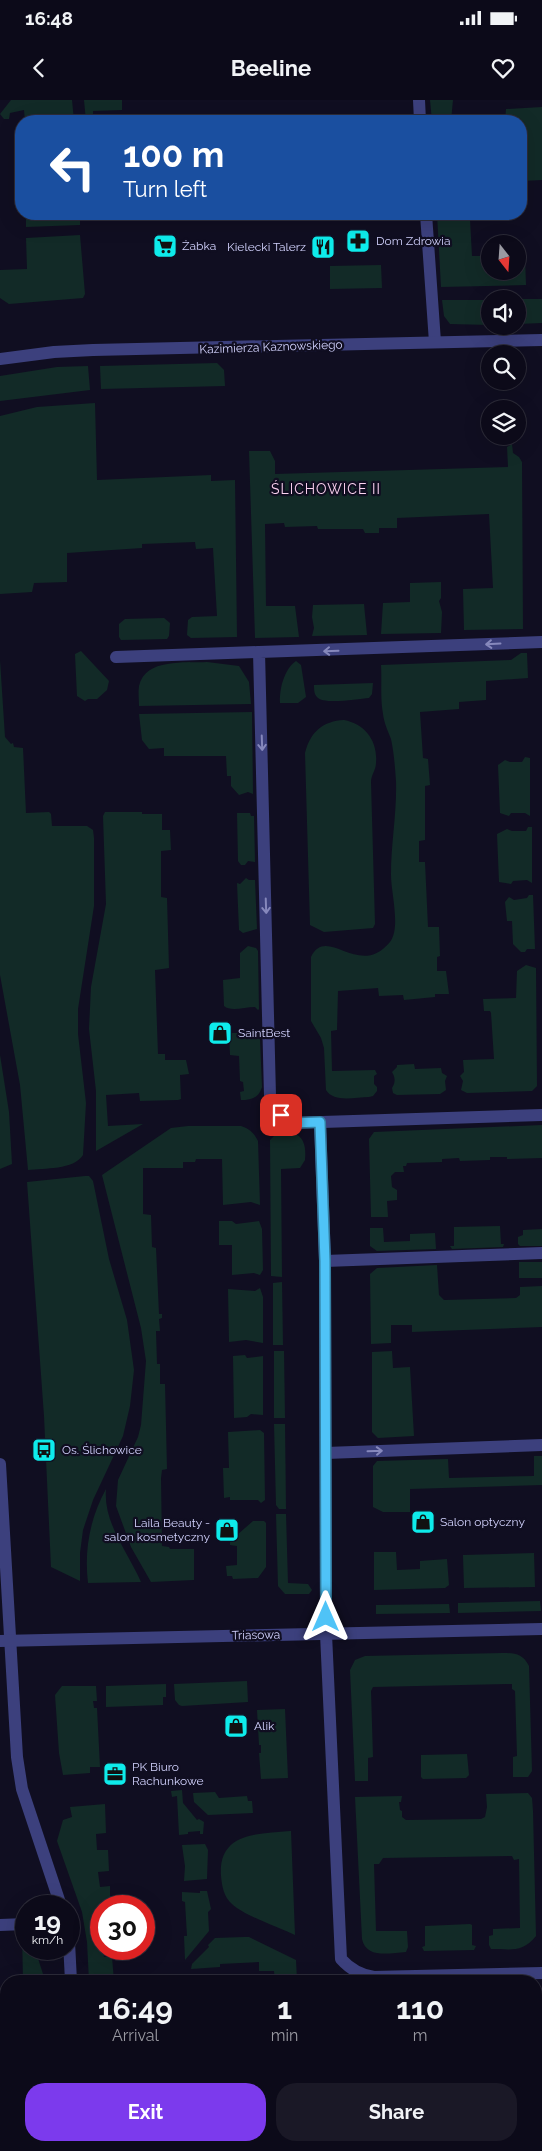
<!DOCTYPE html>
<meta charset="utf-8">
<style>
:root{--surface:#0c0a19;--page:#1a1826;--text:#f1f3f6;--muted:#9a9aa2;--line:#2c2b38;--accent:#7c3aed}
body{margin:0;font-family:Raleway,sans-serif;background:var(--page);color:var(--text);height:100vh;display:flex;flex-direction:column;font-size:19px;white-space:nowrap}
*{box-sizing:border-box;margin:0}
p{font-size:16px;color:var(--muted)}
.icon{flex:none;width:28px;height:28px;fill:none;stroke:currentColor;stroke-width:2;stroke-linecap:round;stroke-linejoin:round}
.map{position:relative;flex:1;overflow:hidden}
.drawer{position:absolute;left:0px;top:1875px;width:542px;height:176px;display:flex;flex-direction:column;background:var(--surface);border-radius:20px 20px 0 0;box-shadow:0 5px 20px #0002,0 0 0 1px var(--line)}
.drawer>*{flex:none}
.guide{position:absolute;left:15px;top:15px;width:512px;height:105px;border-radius:20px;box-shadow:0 5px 20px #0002,0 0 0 1px var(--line);background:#1a4fa0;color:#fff;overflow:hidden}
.needle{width:32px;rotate:163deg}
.tools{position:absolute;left:481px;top:135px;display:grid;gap:10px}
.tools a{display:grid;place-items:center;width:45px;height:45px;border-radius:50%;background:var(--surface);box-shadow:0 5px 20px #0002,0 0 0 1px var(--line);font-size:25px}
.speed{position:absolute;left:15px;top:1795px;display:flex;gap:10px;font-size:25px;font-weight:700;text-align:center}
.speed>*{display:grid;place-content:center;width:65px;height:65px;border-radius:50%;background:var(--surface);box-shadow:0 5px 20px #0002,0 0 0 1px var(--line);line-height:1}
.speed small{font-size:12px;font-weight:400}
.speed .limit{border:8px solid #d22;background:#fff;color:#111}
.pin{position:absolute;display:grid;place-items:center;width:42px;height:42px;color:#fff;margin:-21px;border-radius:10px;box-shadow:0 2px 8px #0006}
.me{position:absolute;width:55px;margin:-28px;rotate:0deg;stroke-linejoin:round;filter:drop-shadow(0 0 4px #0008)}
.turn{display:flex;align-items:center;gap:18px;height:105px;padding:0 25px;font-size:22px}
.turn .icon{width:65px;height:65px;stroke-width:2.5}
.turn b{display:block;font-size:35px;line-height:42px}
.eta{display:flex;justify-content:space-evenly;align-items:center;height:85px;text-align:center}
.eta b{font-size:30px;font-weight:700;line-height:35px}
.action{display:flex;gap:10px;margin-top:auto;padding:10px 25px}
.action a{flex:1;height:58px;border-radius:20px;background:var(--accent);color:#fff;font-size:20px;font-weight:700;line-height:58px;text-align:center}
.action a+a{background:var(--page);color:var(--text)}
.status{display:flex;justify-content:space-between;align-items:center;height:35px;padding:0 25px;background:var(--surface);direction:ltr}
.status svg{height:14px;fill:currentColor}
header{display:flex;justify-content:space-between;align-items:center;height:65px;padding:0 25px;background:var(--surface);font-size:22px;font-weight:700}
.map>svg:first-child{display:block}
.green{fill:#122a27}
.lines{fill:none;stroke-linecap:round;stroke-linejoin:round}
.lane{stroke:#3c407d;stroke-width:12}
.street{stroke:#3c407d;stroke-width:12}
.oneway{stroke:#8688bc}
.route-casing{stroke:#337fa1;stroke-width:12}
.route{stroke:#4fc3f7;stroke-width:9}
.labels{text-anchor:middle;stroke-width:4.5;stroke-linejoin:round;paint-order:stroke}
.poi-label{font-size:12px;fill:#d1d1fc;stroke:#100e21;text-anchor:start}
.street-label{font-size:12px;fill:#d1d1fc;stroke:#100e21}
.neighbourhood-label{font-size:14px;letter-spacing:1px;fill:#fcd3f1;stroke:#100e21}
</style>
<div class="status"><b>16:48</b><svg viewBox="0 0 49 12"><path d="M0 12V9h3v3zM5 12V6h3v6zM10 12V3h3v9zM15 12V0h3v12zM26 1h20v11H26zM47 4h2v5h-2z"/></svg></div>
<header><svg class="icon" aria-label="back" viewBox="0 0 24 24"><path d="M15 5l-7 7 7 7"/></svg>Beeline<svg class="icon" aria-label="heart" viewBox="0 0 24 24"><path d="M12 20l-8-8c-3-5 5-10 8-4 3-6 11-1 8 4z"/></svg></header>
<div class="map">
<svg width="542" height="2051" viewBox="0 0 542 2051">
<rect width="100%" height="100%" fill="#100e21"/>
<g class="green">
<path d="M11,0H72L74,21H25L24,10L10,13L9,19H4L0,14Z"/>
<path d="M84,0H122V10L93,11V21H86Z"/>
<path d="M430,0H453L451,21H432Z"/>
<path d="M542,7V80L521,81V21H505L506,9Z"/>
<path d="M26,114H80V125L26,127Z"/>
<path d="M437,114H477V119H470L472,156H490V171H518V156H525L526,185L441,187Z"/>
<path d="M80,135L85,194L83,198L9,204L0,198V170L27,169L26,138Z"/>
<path d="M381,165L382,188L330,189V166Z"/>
<path d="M518,199H542V223L518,224Z"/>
<path d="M442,200H490V225L450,224L444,216Z"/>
<path d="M217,263L224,270L225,286L101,289L100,266Z"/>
<path d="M88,266L90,290L0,301V276L57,267Z"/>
<path d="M95,303L97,380L211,375V381L235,380L237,537L191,538L187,535L188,520L192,517L217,516L213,448L196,449L195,442L142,444V448L67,453V482L34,483L32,492L0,494V316L37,307Z"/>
<path d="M512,344L513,353L519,357L522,362L523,529L464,530L463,489L493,488L489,414L397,418V428H379V433H365L363,429H318L317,426L285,427L284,423L265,424L266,506H295L299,537L255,538L249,351H270L275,361V374L508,367L507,347Z"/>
<path d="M441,482V498L439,501L442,512L441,533L381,534L383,503L410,502V483Z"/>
<path d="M364,504C365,515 366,524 367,535L312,536L314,528L312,517L313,505Z"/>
<path d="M164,518L170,523L169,536L167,539L121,540L119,537V524L125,519Z"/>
<path d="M81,551L109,581L107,590L97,599H88L85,601L77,596L75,554Z"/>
<path d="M521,553H527L528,578L486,581V600L459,602V609L420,612L423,658L428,659L430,685L425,686V740L419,741V762H425L428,827H439L440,856L437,857V871H446L449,894H435V897L404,900L403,895L379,896L378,888L338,891L337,930L331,931L332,971L375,970L377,974L374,976V984L377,987V991L373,996L369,997C355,997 334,1003 326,990L324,948L321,938L311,921V857C327,824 359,880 390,842C401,828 391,793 391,775C391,743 397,713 396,681C395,667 394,653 391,639C388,631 384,623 383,614C380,598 382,581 381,565L511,560Z"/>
<path d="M0,560L5,637L11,644L13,643L14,647L23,648L26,713L49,712L51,714L52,726H87L93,730L94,738V806L78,909V934L86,1003L83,1055C74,1070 44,1068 28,1070L20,985L0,875Z"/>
<path d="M296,561L301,565L306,597L298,603H280C279,590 284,569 296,561Z"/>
<path d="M207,562L239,566L249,582L251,604L139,606C139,600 138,592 139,586C145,558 186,563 207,562Z"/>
<path d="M373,583L372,594L369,598C358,599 323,605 317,597C314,594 314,589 314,585Z"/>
<path d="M252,612L253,694L248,692L239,695L231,686V676H227L226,656H164V648L149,649L142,640L139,614Z"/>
<path d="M344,620C365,624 378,641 376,663C376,670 371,675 371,682L375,824L373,828L324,832L310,825L305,653C310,632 323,621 344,620Z"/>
<path d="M525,657L530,658V716L525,713H511L509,716L500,713L498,665L505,660L510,662H522Z"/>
<path d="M105,712H142V714H162V730H170L171,750L161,751V797L167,798L169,868L155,870L158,954H165V960H186L189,974L180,975L181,999L178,1000L140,1001L139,993L106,995L108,1026L143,1024L96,1051V991L89,929L91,887L106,804L103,716Z"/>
<path d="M237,713H250L251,716H254L255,762L248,761L245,765H241L238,761Z"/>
<path d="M528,727H532V783L527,780L513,781L511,784L499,782L497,734L507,729L512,731H526Z"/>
<path d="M246,778L249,780H255L257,829L243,833L239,830L237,783L240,784Z"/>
<path d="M529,795H533L535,849H527L525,852H521L513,844L512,821H507L505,802L509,797L514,800L527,798Z"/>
<path d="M248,846L256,848L258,851L259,909L258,910L255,907C244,907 231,912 224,906L223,880L240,878V853Z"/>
<path d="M526,865L536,868L537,986L532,991L467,993L461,990L463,981L460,976L464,972L463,960L494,959L491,913L490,911H484L483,899L516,898L517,871Z"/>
<path d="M229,933H237L238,936L257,935L258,938H260L262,987C259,998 251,1000 241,1000L240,992L244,991L243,982L240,981L239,956L230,955Z"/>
<path d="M0,955L9,1012L12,1064L0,1069Z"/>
<path d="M414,964L415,969L441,968L442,973L447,976L445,981L446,990L440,994L397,995L393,993L392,988C396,982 395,977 392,972L397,967V965Z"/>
<path d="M542,1025V1058L507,1059V1057H490V1060L460,1061L459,1058L442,1059V1062L407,1063L406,1066H403L404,1072H395L391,1076L392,1087L397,1090V1100L387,1101L388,1117H371L369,1039L374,1032Z"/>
<path d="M188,1026H241C250,1029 254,1033 258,1041L260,1105L251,1102L223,1105L222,1059H196L195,1062H183V1068H143V1114L151,1115L152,1147L156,1148L159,1214H162V1218L159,1219L160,1231H156L157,1264H160V1284H165L167,1369L162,1370L161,1378L162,1446L169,1447L170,1449H194V1480L151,1482L131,1447L116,1406L118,1380L138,1337L141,1325L146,1261L141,1228L102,1075L171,1028Z"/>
<path d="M293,1033C305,1037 306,1048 305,1060L300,1068L281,1069L282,1177L271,1176L270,1040L277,1033Z"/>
<path d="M85,1076H89L93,1081L109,1159L127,1220L134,1270L130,1306L123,1336L93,1400L83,1430L80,1453V1481L51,1467L44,1316L27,1082Z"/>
<path d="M219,1121H232L236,1124L259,1121L262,1129L263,1170L260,1175L254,1173L232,1175V1145H219Z"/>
<path d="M500,1126L501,1144H504L503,1147L452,1149L450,1146H454V1127Z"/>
<path d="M370,1128H383L384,1142L410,1141V1134L435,1133L436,1149L377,1151L370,1146Z"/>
<path d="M542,1129V1146H520L518,1144V1137L523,1135V1130Z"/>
<rect x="519" y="1162" width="23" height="16"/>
<path d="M437,1165L439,1195L444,1200L516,1198L520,1195V1187L542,1186V1227L412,1232V1225H391V1243L371,1244L370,1174L377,1168Z"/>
<path d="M282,1182L283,1245H273V1183Z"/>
<path d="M260,1188L263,1197V1243L246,1240L229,1242L228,1189L255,1191Z"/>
<path d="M274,1251H284L285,1318H274Z"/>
<path d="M392,1251L393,1268L410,1267L414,1336L378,1338L372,1332V1252Z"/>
<path d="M245,1255L247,1258L263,1256V1315L251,1314L247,1317L234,1318L233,1256Z"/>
<path d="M274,1324H285L286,1409H279L276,1405Z"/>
<path d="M260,1330L264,1333L265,1400L261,1403L258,1400H230V1397L224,1398L223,1368H229L228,1332Z"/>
<path d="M534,1356H542V1385L410,1389V1412H383L373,1407V1366L377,1361L448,1359L449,1378L534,1376Z"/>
<path d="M106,1389C103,1423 128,1452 141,1482L88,1483C84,1450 90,1418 106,1389Z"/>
<path d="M276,1414H286L288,1483L308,1484L312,1490L309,1494H285L278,1486Z"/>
<path d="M253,1421H264L266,1423V1467L258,1478L233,1479L232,1476H227L226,1466L237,1465V1446L230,1445V1436L237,1435Z"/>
<path d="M396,1452L397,1470L420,1469V1461L447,1459L449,1485L445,1488L374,1490V1452Z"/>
<path d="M534,1453L535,1487L464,1488L463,1455Z"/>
<path d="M540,1501L541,1511L458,1513V1503Z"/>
<path d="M449,1504L450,1513L376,1514V1505Z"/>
<path d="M503,1553C515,1553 523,1554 529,1566L532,1671L528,1677H513V1657L517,1656L515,1591L512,1589V1584H507L373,1587L371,1591L373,1657L368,1658V1681H355L350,1570L355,1560L365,1556Z"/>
<path d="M247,1581L248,1602L182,1606L179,1605L175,1600L174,1584Z"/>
<path d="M166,1584V1597H163V1605L106,1607V1586Z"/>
<path d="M62,1586H96L97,1601H93L94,1608H97L100,1667H90V1673L63,1675L59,1653L55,1595Z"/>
<path d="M285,1609L288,1678L261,1679L259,1653H261V1645H259L257,1610Z"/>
<path d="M467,1654L469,1675L466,1678L423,1679L421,1677V1655Z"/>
<path d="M182,1690L183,1703L197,1720L199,1719L204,1722L203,1734H200V1731L188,1732V1734L179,1735L177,1696L172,1697L171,1691Z"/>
<path d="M215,1692L219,1698L247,1696L248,1701H252L253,1713L208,1715L194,1702L193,1693Z"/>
<path d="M528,1693L532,1698L533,1711L536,1836C522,1853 512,1849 491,1849L489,1845V1836L493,1835V1829L520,1828L519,1759L514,1760L512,1756L383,1758L379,1764H374L376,1831H407L408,1847L406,1852C390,1853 366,1859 362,1839L355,1697L402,1696L401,1702H399L400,1710L402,1711V1717L406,1720L481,1719L485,1717L487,1707L486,1694Z"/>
<path d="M105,1704L106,1733L96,1734L97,1750H108L109,1771L98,1772L100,1787L110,1786V1801H101V1849H103L104,1857H112L114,1881H89L87,1842L82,1812L57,1741L63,1720L72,1717L70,1707Z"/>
<path d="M290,1731H291L295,1835C280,1828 243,1815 232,1804C224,1797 222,1787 221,1776C218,1732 258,1734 290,1731Z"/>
<path d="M205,1744L208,1750L207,1779L184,1781L185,1766L182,1745Z"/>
<path d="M200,1791H207L211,1809L208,1812L209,1831L185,1860L184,1836H187L185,1802L182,1801V1792L200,1793Z"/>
<path d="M470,1824L472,1825V1845L476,1846L474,1850L424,1851L422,1847L425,1846V1826Z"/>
<path d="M26,1832V1849H35L43,1874L40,1881H23L22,1833Z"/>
<path d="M244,1837H249L296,1860L297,1881H275L274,1871H259V1862L220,1864V1867L191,1869L192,1864L209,1847L208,1845L215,1838Z"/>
<path d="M536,1916L538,1920H542V2051H119V2045H536Z"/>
<path d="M0,2008H6V2045H53V2051H0Z"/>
</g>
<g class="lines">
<g class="lane">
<path d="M419,0L420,21"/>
<path d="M426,114L435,242"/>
<path d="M542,542L259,552L270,996L276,1011L291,1023L542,1015"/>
<path d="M116,557L259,552"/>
<path d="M325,1161L542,1153"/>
<path d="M0,1825L26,1824"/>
<path d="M0,1993H6"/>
</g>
<g class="street">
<path d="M0,259L54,252L93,250L542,240"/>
<path d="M320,1022L325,1161L326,1534L341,1859C350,1869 360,1875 374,1877L542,1873"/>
<path d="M326,1353L542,1345"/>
<path d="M0,1364L17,1657L22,1689L61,1806"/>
<path d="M0,1541L542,1529"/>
<path d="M69,1842L71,1881"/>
<path d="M79,2045V2051"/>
</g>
</g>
<defs><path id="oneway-shaft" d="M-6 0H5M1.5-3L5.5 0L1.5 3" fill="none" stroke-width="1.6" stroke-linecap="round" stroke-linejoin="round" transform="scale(1.25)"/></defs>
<g class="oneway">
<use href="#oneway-shaft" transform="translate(493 544) rotate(177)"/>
<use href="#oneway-shaft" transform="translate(331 551) rotate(178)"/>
<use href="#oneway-shaft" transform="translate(262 643) rotate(88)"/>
<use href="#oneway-shaft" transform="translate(266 806) rotate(88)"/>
<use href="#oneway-shaft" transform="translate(375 1351) rotate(-2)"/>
</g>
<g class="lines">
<g class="route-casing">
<path id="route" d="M281,1015L291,1023L320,1022L325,1161L326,1517"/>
</g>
<use href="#route" class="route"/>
</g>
<defs>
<g id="pharmacy-square" transform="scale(1.25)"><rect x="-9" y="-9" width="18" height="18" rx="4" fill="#0eebeb" stroke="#100e21"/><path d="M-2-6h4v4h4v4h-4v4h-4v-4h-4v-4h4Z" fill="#111"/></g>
<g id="supermarket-square" transform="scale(1.25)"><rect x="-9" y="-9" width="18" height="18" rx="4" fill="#0eebeb" stroke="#100e21"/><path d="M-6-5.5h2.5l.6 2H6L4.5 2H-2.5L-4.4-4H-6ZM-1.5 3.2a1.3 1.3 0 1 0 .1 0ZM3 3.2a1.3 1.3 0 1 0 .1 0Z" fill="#111"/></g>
<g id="restaurant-square" transform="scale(1.25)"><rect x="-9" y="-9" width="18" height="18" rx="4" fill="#0eebeb" stroke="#100e21"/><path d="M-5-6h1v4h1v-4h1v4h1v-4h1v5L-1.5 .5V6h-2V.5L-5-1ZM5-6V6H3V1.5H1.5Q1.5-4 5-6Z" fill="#111"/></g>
<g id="shop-square" transform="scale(1.25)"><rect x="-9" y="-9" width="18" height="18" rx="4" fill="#0eebeb" stroke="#100e21"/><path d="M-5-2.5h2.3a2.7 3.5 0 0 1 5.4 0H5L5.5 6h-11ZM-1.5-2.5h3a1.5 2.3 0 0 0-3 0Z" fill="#111"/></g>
<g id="bus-square" transform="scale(1.25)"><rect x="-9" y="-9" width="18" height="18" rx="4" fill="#0eebeb" stroke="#100e21"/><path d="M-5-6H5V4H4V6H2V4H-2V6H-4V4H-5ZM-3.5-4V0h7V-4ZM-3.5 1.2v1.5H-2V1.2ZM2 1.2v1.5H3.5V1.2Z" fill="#111"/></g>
<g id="office-square" transform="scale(1.25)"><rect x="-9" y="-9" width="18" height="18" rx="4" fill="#0eebeb" stroke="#100e21"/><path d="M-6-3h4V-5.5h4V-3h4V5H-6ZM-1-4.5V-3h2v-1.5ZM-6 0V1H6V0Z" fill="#111"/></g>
</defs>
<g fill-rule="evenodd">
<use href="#pharmacy-square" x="358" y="141"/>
<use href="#supermarket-square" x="165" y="146"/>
<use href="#restaurant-square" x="323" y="147"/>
<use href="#shop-square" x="220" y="933"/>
<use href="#bus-square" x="44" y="1350"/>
<use href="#shop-square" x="423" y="1422"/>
<use href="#shop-square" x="227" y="1430"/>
<use href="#shop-square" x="236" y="1626"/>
<use href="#office-square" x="115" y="1674"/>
</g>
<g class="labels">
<g class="poi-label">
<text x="376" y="145">Dom Zdrowia</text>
<text x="182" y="150">Żabka</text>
<text x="306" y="151" text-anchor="end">Kielecki Talerz</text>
<text x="238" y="937">SaintBest</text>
<text x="62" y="1354">Os. Ślichowice</text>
<text x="440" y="1426">Salon optyczny</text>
<text x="210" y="1427" text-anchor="end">Laila Beauty -<tspan x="210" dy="14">salon kosmetyczny</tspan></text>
<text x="254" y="1630">Alik</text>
<text x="132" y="1671">PK Biuro<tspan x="132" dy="14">Rachunkowe</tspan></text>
</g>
<g class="street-label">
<text transform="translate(271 247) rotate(-2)" y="4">Kazimierza Kaznowskiego</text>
<text transform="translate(256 1535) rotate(-1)" y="4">Triasowa</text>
</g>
<g class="neighbourhood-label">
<text x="326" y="394">ŚLICHOWICE II</text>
</g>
</g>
</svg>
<div class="tools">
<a><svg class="needle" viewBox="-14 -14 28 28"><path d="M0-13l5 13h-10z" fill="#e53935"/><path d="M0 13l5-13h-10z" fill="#9a9aa2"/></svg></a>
<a><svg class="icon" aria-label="sound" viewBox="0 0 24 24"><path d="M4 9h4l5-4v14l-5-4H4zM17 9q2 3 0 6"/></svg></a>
<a><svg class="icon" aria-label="search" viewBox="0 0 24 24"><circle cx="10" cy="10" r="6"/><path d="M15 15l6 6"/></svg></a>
<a><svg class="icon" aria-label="layers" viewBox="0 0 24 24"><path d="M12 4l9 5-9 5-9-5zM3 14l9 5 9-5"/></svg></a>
</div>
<div class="speed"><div>19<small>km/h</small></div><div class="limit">30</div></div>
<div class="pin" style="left:281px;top:1015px;background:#d93025"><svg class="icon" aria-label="arrive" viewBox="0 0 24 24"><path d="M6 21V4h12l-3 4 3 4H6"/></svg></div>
<svg class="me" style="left:326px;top:1517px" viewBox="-20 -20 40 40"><path d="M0-17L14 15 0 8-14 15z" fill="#4fc3f7" stroke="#fff" stroke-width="4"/></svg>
<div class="guide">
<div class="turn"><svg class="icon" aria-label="left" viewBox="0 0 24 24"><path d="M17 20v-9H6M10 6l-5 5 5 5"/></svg><div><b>100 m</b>Turn left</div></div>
</div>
<section class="drawer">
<div class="eta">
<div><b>16:49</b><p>Arrival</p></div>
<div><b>1</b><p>min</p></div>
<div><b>110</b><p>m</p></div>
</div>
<div class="action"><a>Exit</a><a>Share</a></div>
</section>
</div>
